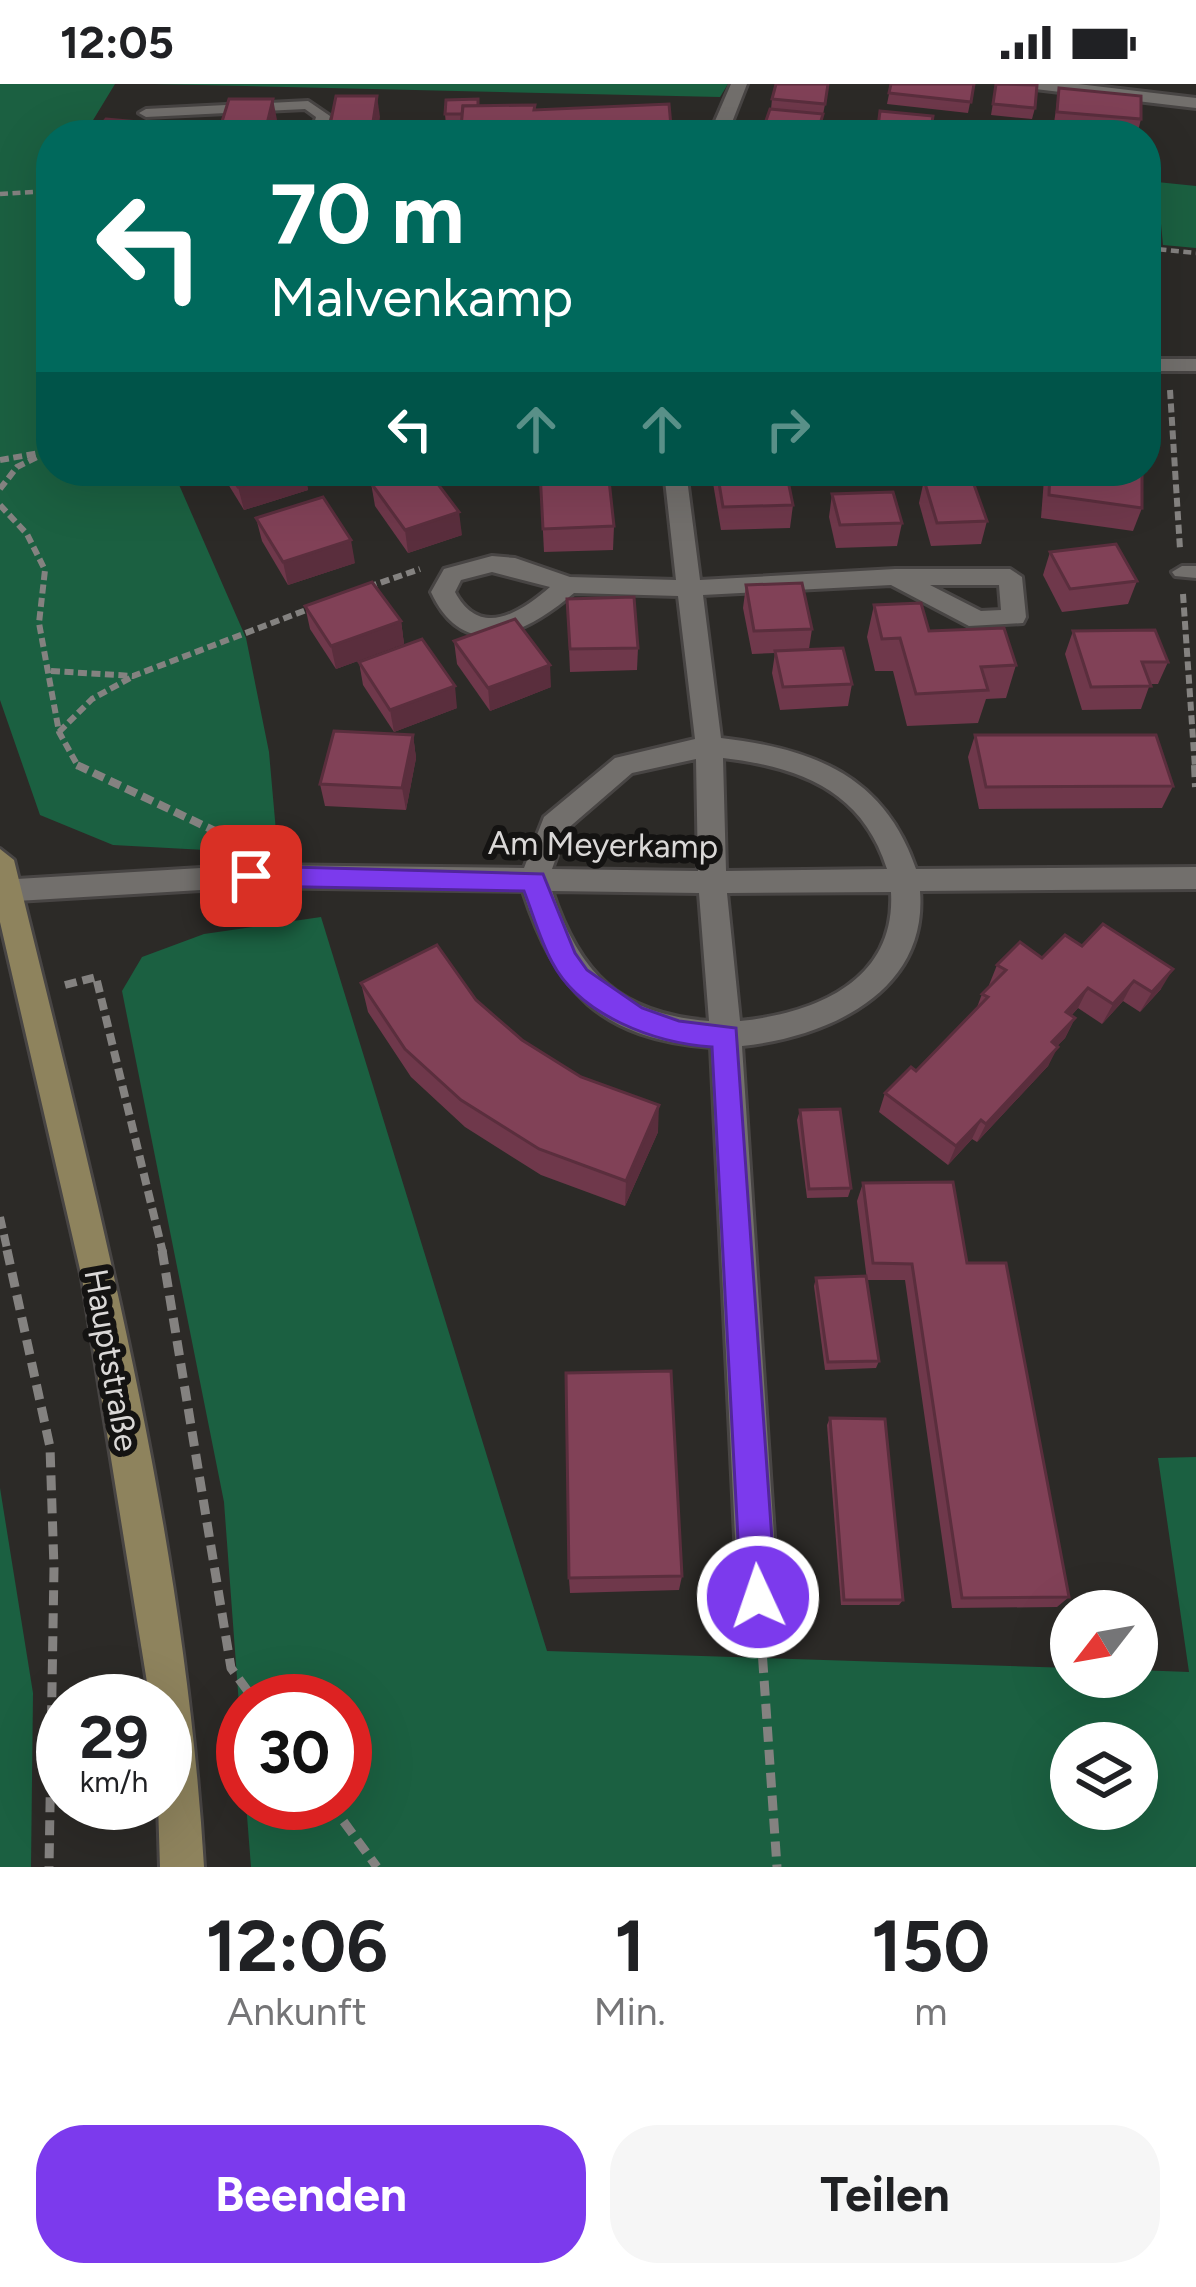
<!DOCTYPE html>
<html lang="de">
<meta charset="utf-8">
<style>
:root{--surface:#fff;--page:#f6f6f6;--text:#202124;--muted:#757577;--accent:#7c3aed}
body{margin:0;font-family:Figtree,sans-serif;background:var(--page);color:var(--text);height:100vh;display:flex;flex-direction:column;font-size:45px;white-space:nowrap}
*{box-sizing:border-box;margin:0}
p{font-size:39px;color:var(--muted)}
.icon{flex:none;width:66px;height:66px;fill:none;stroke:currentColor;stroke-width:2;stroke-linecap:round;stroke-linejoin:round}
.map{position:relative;height:1783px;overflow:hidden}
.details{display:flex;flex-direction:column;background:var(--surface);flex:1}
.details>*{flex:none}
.banner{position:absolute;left:36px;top:36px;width:1125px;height:366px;border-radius:48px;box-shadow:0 12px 48px #0002;background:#00695c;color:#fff;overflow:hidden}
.needle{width:78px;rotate:239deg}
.controls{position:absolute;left:1050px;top:1506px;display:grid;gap:24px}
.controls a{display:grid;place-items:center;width:108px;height:108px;border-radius:50%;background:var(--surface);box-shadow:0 12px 48px #0002;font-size:60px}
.speed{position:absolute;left:36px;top:1590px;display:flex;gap:24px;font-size:60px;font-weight:700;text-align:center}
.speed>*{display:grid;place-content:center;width:156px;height:156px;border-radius:50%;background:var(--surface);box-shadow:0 12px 48px #0002;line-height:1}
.speed small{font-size:30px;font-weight:400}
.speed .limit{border:18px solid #d22;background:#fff;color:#111}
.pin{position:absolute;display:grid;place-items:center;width:102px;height:102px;color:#fff;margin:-51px;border-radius:24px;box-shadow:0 6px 18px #0006}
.me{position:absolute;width:132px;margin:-66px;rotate:357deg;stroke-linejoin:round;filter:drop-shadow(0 0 9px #0008)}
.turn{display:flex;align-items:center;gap:42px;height:252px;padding:0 36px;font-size:54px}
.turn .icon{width:156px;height:156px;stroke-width:2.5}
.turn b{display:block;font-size:84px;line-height:102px}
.lanes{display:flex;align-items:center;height:114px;padding:0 36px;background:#0003;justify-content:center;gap:60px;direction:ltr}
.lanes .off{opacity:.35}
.eta{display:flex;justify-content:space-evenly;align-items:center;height:204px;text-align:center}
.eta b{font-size:72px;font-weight:700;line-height:84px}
.primary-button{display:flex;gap:24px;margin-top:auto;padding:24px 36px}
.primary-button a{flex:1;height:138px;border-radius:48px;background:var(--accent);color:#fff;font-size:48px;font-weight:700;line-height:138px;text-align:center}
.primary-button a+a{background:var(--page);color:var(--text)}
.status{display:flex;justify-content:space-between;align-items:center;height:84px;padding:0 60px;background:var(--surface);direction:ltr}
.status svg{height:33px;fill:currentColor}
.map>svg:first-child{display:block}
.green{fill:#1b6041;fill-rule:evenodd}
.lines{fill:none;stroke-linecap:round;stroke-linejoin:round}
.lane-casing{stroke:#484544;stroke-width:6}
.street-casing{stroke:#484544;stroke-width:6}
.secondary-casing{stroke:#484544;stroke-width:6}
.path-far3{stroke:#848280;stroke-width:4.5;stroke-dasharray:8 4.5;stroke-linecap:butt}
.path-far2{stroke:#848280;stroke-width:6;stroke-dasharray:9 4.5;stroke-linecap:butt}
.path-far1{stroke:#848280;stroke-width:8;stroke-dasharray:12 6;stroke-linecap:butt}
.path{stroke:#848280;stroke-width:9;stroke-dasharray:15 8;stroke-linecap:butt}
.lane{fill:#726f6c;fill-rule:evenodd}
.street{fill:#726f6c;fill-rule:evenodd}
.secondary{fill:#8e835d;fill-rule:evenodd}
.wall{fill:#6f384b}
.shaded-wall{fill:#5a2e3d}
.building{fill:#814157;stroke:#5a2e3d;stroke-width:3}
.route{fill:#7c3aed;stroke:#51269a;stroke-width:3}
.labels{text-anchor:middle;stroke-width:12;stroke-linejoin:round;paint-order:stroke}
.street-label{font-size:33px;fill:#dad8d7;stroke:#141312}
</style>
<div class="status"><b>12:05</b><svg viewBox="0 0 49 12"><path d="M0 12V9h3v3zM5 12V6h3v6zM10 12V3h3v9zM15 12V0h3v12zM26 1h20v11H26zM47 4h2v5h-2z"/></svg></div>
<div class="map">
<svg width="1196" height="1783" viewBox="0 0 1196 1783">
<rect width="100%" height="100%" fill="#2c2a27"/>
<g class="green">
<path d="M0,0H115L84,51H51V387H173L246,554L269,668L278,770L113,761L40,731L0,616Z"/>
<path d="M153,0H728L720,13Z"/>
<path d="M1157,98L1196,102V164L1163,161Z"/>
<path d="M321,833L547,1567L1071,1584V1593H1137V1586L1189,1588L1158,1374L1196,1373V1783H251L246,1719H345V1617H243V1675L224,1418L122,907L142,873L204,850ZM1071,1659H1137V1725H1071Z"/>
<path d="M0,1404L33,1609L31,1783H0Z"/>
</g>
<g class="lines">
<g class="lane-casing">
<g id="lane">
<path d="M308,17L330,32L325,51H311L316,33L305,25L146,33L139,29L146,25Z"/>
<path d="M1182,482H1196V494L1175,492L1172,488Z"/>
</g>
</g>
<g class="street-casing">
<g id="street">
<path d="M731,0H747L727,51H709Z"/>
<path d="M1027,0H1078L1196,14V24L1035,5Z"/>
<rect x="1146" y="275" width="50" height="12"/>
<path d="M664,387H686L700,496L895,485H1010L1022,493L1026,533L1023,539L969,542L891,501L703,511L721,654C813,665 884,691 916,785L1196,783V805L920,807C928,908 828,953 742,962L778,1513L772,1527L758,1533L744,1527L738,1513L711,963C601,955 556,908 523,807L251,803L0,818V796L251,781L524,784L544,733L615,674L695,655L678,512L574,509C528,548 465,582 431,508L444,485L492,472L515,474L570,493L676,496ZM492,488L550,503C520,529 480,555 455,508L461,496ZM930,501H999L1001,526L981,527ZM723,674C799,683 862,706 887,785L726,787ZM696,675L698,787L552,785L566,746L632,689ZM552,807L699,809L709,937C619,930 579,889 552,807ZM891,808C896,897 816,929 740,937L727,809Z"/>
</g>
</g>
<g class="secondary-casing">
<path id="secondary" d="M0,765L14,776C95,1107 184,1442 204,1783H160L158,1719H165V1617H150L82,1194L0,838Z"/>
</g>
<g class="path-far3">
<path d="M0,110L51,107"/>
<path d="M1146,164L1196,169"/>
</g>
<g class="path-far2">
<path d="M1170,306L1180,465"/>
<path d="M0,376L51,367"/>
<path d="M0,405L17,383L45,369"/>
<path d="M0,421L27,450L45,486L39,539L59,648L79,684"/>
<path d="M368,503L420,485"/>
<path d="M1183,510L1195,684"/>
<path d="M51,587L133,592L314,523"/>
<path d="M59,648L92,615L132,593"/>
</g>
<g class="path-far1">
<path d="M77,681L238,758"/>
<path d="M1195,681L1196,703"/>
<path d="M65,901L96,893L163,1169"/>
<path d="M0,1133L8,1169"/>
</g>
<g class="path">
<path d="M7,1166L50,1363L54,1484L49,1783"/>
<path d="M162,1166L231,1584L255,1617"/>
<path d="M761,1551L777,1783"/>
<path d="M330,1719L377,1783"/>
</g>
<use href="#lane" class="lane"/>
<use href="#street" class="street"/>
<use href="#secondary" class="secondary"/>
</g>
<g class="wall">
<path d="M829,0L819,51H761L771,25L772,15Z"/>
<path d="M891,0H974L968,29L887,20Z"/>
<path d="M996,0L1035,24L1032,35L991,31Z"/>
<path d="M1059,4L1141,35L1138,47L1054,39Z"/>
<path d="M478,22L535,26L671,42V51H462L461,41H446L445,30Z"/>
<path d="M277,36L273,51H222L220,44Z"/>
<path d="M220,387H304L308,406L244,426Z"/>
<path d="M540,387L614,442L613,466L544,468Z"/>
<path d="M714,387H786L793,421L790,444L721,446L713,399Z"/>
<path d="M1047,387H1142V424L1133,447L1041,434L1044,395Z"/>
<path d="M924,396L987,437L981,460L931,462L919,419Z"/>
<path d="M371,399L462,451L408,469L375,422Z"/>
<path d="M832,410L902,439L897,462L836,464L829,433Z"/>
<path d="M256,434L355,479L288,501L262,457Z"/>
<path d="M1050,468L1137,497L1128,520L1062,528L1043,491Z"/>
<path d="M746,501L812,545L809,565L852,600L848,622L780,626L772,589L775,569L752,570L743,524Z"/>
<path d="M567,515L638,564L637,586L570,588Z"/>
<path d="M874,521L929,547L1016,581L1006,614L986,615L978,639L907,642L893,587H875L867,553Z"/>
<path d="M305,522L401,537L404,560L336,585L310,545Z"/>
<path d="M1073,547L1168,578L1158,600H1150L1141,625L1082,626L1065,570Z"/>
<path d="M454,557L551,603L490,627L457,580Z"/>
<path d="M359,578L457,624L394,648L363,601Z"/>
<path d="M413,651L416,674L406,726L325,722L320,700Z"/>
<path d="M975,651L1173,702L1162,724L979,725L968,673Z"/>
<path d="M1082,862L1161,905L1140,928L1123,917L1102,940L1078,924L1071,932L1075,934L1065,954L1057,962L1048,982L977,1058L972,1055L948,1081L879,1028L885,1009L916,987L976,926L982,910L990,902L989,901L997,881L1042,874Z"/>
<path d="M361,899L476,916L522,956L658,1048L625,1122L541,1091L465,1043L411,993L368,928Z"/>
<path d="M800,1026L851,1104L848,1113L807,1114L797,1036Z"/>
<path d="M863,1099L967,1179L1069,1513L1057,1523L952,1524L905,1196H867L857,1117Z"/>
<path d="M816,1194L879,1277L876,1284L825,1286L814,1202Z"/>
<path d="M830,1334L903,1516L899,1521H841L827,1341Z"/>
<path d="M682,1492L679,1506L570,1509L569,1494Z"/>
</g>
<g class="shaded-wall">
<path d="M377,12L380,33L377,51H371Z"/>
<path d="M273,15L277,36L273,51H267L266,44Z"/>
<path d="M150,39L153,51H140Z"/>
<path d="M291,387H304L308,406L244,426L238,403Z"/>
<path d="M459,428L462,451L408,469L405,446Z"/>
<path d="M351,456L355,479L288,501L283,478Z"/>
<path d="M401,537L404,560L336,585L331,562Z"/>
<path d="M550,581L551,603L490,627L488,604Z"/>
<path d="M455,602L457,624L394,648L390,626Z"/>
<path d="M413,651L416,674L406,726L402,704Z"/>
<path d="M1173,885L1161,905L1140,928L1152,908Z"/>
<path d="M1134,897L1123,917L1102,940L1113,920Z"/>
<path d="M1088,904L1078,924L1056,948L1066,928Z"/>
<path d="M1075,934L1065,954L1042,978L1052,958Z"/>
<path d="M1058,963L1048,982L977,1058L986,1040Z"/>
<path d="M659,1021L658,1048L625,1122L626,1097Z"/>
<path d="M981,1036L972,1055L948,1081L956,1062Z"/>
</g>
<g class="building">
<path d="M776,0H828L825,20L772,15Z"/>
<path d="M891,0H974L971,18L889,9Z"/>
<path d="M996,0L1037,1L1035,24L993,20Z"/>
<path d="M1059,4L1141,12V35L1057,28Z"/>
<path d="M336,12H377L371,51H328Z"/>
<path d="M229,15H273L266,44H220Z"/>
<path d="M478,15V22H463L462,30H445L446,16Z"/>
<path d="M669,20L671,42H666L667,51H470V43H461L463,22L535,21L534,26Z"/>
<path d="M770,25L823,30L817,51H761Z"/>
<path d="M880,27L933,32L930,51H877Z"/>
<path d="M106,35L150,39L140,51H93Z"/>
<path d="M403,39H436L434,51H402Z"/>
<path d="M1071,47L1112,51H1071Z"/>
<path d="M228,387H291L238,403Z"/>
<path d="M410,387H428L459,428L405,446L371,399Z"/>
<path d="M540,387H608L614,442L543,445Z"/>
<path d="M717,387H786L793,421L723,423Z"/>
<path d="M1050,387H1142V424L1049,411Z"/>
<path d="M972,395L987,437L937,439L924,396Z"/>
<path d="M893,408L902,439L840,441L832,410Z"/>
<path d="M323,413L351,456L283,478L256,434Z"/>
<path d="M1116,460L1137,497L1070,505L1050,468Z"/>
<path d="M372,498L401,537L331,562L305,522Z"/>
<path d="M802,499L812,545L754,547L746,501Z"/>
<path d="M634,513L638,564L570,565L567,515Z"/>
<path d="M921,519L929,547L1004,544L1016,581L981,583L988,606L916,610L900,554L882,555L874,521Z"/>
<path d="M515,535L550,581L488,604L454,557Z"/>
<path d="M1155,546L1168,578H1142L1151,602L1091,603L1073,547Z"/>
<path d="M422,555L455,602L390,626L359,578Z"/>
<path d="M843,564L852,600L783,603L775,567Z"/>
<path d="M334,647L413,651L402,704L320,700Z"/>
<path d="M975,651H1156L1173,702L986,703Z"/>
<path d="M1103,840L1173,885L1152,908L1134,897L1113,920L1088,904L1066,928L1075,934L1052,958L1058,963L986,1040L981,1036L956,1062L885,1009L911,983L916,987L988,913L982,910L1006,886L997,881L1020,858L1042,874L1065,851L1082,862Z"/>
<path d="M437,861L476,916L522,956L581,993L659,1021L626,1097L539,1065L461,1016L405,965L361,899Z"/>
<path d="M840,1025L851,1104L809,1105L800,1026Z"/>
<path d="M953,1098L967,1179H1006L1069,1513L962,1514L912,1180L873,1179L863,1099Z"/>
<path d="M866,1192L879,1277L828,1278L816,1194Z"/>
<path d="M671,1287L682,1492L569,1494L566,1289Z"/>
<path d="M830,1334L885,1335L903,1516H844Z"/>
</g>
<path class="route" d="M251,782L543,790L575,869L587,886L642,924L679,937L736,944L776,1513L771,1526L758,1531L746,1526L741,1513L712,963C655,959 580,932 552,878C540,856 533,830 524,807L251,802L238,792Z"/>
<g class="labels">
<g class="street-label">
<text transform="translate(603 760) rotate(1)" y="12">Am Meyerkamp</text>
<text transform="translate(112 1276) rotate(80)" y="12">Hauptstraße</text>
</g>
</g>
</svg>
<div class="controls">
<a><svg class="needle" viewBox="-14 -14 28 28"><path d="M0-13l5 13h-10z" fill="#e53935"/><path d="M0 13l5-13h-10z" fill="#757577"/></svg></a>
<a><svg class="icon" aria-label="layers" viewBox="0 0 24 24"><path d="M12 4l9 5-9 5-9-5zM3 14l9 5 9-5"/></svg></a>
</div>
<div class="speed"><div>29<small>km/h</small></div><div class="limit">30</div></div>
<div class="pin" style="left:251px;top:792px;background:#d93025"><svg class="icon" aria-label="arrive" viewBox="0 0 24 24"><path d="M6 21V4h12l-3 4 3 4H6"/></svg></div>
<svg class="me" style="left:758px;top:1513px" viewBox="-20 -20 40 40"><circle r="17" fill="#7c3aed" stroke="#fff" stroke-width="3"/><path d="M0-11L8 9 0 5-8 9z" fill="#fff"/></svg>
<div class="banner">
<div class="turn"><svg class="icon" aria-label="left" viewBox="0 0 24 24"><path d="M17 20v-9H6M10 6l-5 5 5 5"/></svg><div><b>70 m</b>Malvenkamp</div></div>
<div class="lanes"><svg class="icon" aria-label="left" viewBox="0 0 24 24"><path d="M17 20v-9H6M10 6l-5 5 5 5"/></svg><svg class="icon off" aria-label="ahead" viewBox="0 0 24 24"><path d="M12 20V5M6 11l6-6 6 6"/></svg><svg class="icon off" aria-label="ahead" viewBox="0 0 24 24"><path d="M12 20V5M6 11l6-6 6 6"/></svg><svg class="icon off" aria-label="right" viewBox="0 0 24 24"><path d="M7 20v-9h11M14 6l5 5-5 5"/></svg></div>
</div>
</div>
<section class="details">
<div class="eta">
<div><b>12:06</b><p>Ankunft</p></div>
<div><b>1</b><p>Min.</p></div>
<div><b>150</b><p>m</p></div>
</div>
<div class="primary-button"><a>Beenden</a><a>Teilen</a></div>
</section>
